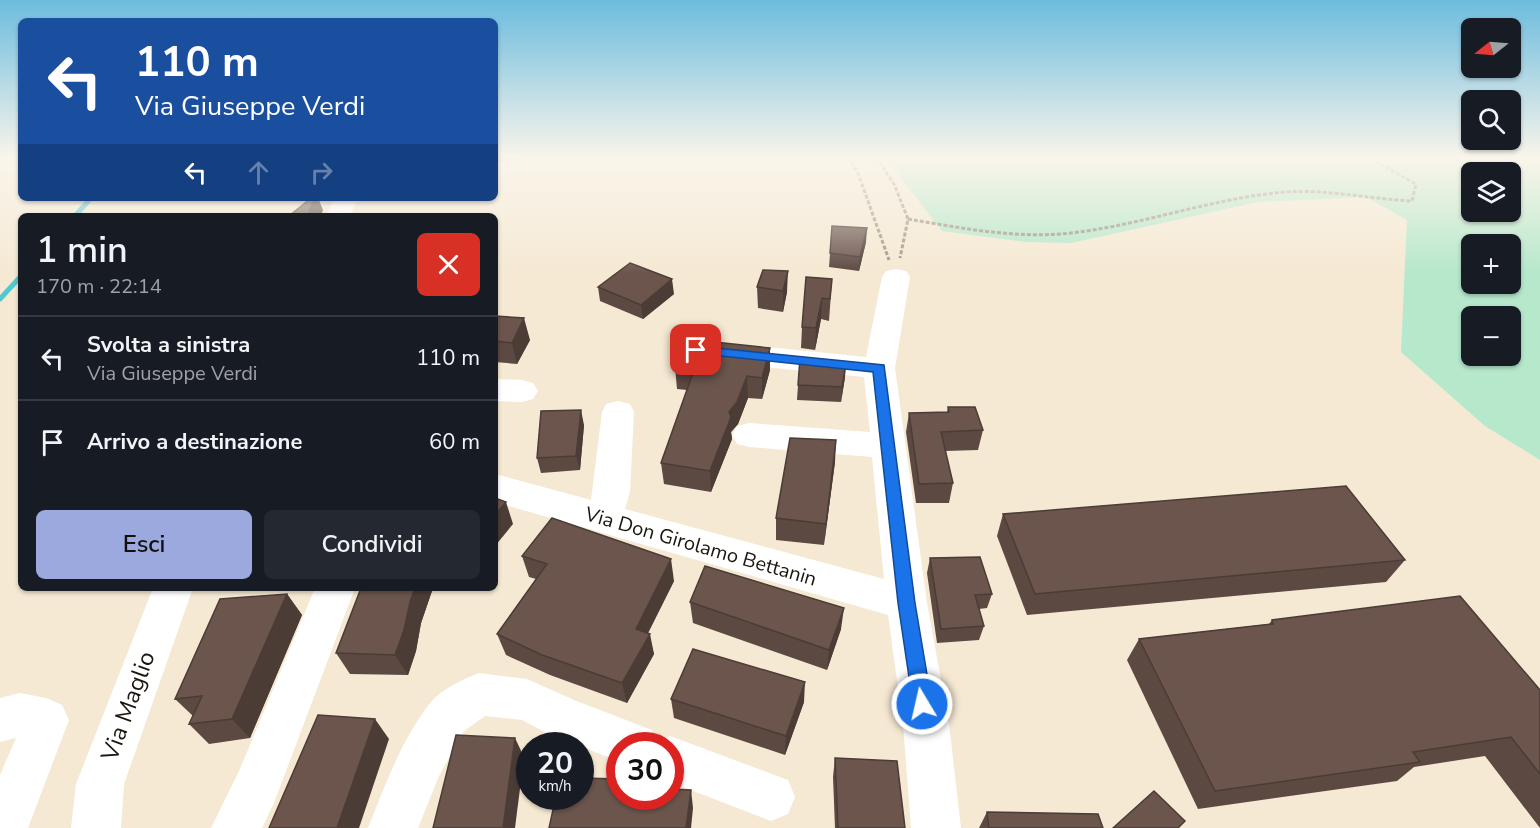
<!DOCTYPE html>
<html lang="it">
<meta charset="utf-8">
<style>
:root{--surface:#171b24;--page:#242831;--text:#f1f3f6;--muted:#9ea1a6;--line:#363941;--accent:#9ca9de}
body{margin:0;font-family:"Nunito Sans",sans-serif;background:var(--page);color:var(--text);height:100vh;display:flex;flex-direction:column;font-size:22px;white-space:nowrap}
*{box-sizing:border-box;margin:0}
p{font-size:20px;color:var(--muted)}
.icon{flex:none;width:33px;height:33px;fill:none;stroke:currentColor;stroke-width:2;stroke-linecap:round;stroke-linejoin:round}
.map{position:relative;flex:1;overflow:hidden}
.details{position:absolute;left:18px;top:213px;width:480px;height:378px;display:flex;flex-direction:column;background:var(--surface);border-radius:9px;box-shadow:0 2px 4px #0004}
.details>*{flex:none}
.hud{position:absolute;left:18px;top:18px;width:480px;height:183px;border-radius:9px;box-shadow:0 2px 4px #0004;background:#1a4fa0;color:#fff;overflow:hidden}
.needle{width:39px;rotate:253deg}
.controls{position:absolute;left:1461px;top:18px;display:grid;gap:12px}
.controls a{display:grid;place-items:center;width:60px;height:60px;border-radius:9px;background:var(--surface);box-shadow:0 2px 4px #0004;font-size:30px}
.speed{position:absolute;left:516px;top:732px;display:flex;gap:12px;font-size:30px;font-weight:700;text-align:center}
.speed>*{display:grid;place-content:center;width:78px;height:78px;border-radius:50%;background:var(--surface);box-shadow:0 2px 4px #0004;line-height:1}
.speed small{font-size:15px;font-weight:400}
.speed .limit{border:9px solid #d22;background:#fff;color:#111}
.pin{position:absolute;display:grid;place-items:center;width:51px;height:51px;color:#fff;margin:-26px;border-radius:12px;box-shadow:0 3px 9px #0006}
.me{position:absolute;width:66px;margin:-33px;rotate:351deg;stroke-linejoin:round;filter:drop-shadow(0 0 4px #0008)}
.turn{display:flex;align-items:center;gap:21px;height:126px;padding:0 18px;font-size:27px}
.turn .icon{width:78px;height:78px;stroke-width:2.5}
.turn b{display:block;font-size:42px;line-height:51px}
.lanes{display:flex;align-items:center;height:57px;padding:0 18px;background:#0003;justify-content:center;gap:30px;direction:ltr}
.lanes .off{opacity:.35}
.round{display:grid;place-items:center;flex:none;width:63px;height:63px;border-radius:9px;background:var(--page)}
.summary{display:flex;align-items:center;justify-content:space-between;height:102px;padding:0 18px}
h1{font-size:36px;font-weight:600;line-height:45px}
.cta{display:flex;gap:12px;margin-top:auto;padding:12px 18px}
.cta a{flex:1;height:69px;border-radius:9px;background:var(--accent);color:#111;font-size:24px;font-weight:600;line-height:69px;text-align:center}
.cta a+a{background:var(--page);color:var(--text)}
ul{padding:0;list-style:none}
li{display:flex;align-items:center;gap:18px;height:84px;padding:0 18px;border-top:2px solid var(--line)}
li div{flex:1}
li b{display:block;font-size:22px}
li em{font-style:normal}
.map>svg:first-child{display:block}
.green{fill:#b6e8cc;fill-rule:evenodd}
.lines{fill:none;stroke-linecap:round;stroke-linejoin:round}
.stream{stroke:#52c9cf;stroke-width:5}
.path{stroke:#9f9686;stroke-width:3;stroke-dasharray:4 2;stroke-linecap:butt}
.minor{fill:#fff;fill-rule:evenodd}
.wall{fill:#5c4942}
.shaded-wall{fill:#4b3c36}
.building{fill:#6b554d;stroke:#4b3c36;stroke-width:1.5}
.route{fill:#1a73e8;stroke:#114b97;stroke-width:1.5}
.labels{text-anchor:middle;stroke-width:6;stroke-linejoin:round;paint-order:stroke}
.street-label{font-size:20px;fill:#1b170f;stroke:#fff}
.near-street-label{font-size:24px;fill:#1b170f;stroke:#fff}
</style>
<div class="map">
<svg width="1540" height="828" viewBox="0 0 1540 828">
<rect width="100%" height="100%" fill="#f5e9d3"/>
<path class="green" d="M885,157H1540V460L1485,426L1401,352L1407,220L1366,197L1258,202L1071,243L1026,242L942,231ZM1510,172V212H1472V172ZM1472,244H1510V284H1472ZM1472,316H1510V356H1472Z"/>
<g class="lines">
<g class="stream">
<path d="M75,216L91,198"/>
<path d="M0,299L21,276"/>
</g>
<g class="path">
<path d="M848,157L858,173L889,260"/>
<path d="M876,157L894,184L908,219L900,258"/>
<path d="M908,219C961,228 1016,239 1071,233C1143,225 1212,198 1285,192C1328,189 1370,199 1412,201L1416,184L1368,157"/>
</g>
<g class="minor">
<path d="M334,198H358L350,216H326Z"/>
<path d="M896,269L906,271L910,277L895,368L927,603L949,724L961,828H911L903,724L888,615L495,502V474L591,500L602,412L606,404L618,401L630,404L634,412L630,492L625,509L884,579L872,457L749,447L737,444L732,435L737,426L749,423L870,432L864,377L726,363L715,360L711,353L715,346L726,343L866,357L882,277L886,271Z"/>
<path d="M495,379L522,380L533,383L538,391L533,399L522,402L495,401Z"/>
<path d="M153,588H193L124,784L121,828H71L76,784Z"/>
<path d="M315,588H355L274,803L262,828H211L240,769Z"/>
<path d="M479,673L527,679L574,700L652,730L657,741L670,736L788,780L795,797L788,814L771,821L670,782V746H620V762L545,732L522,720L485,716L464,731L439,776L418,828H368C385,786 402,738 431,702C442,689 463,679 479,673Z"/>
<path d="M20,693L46,698L62,705L69,720L28,828H0V775L16,738L0,742V698Z"/>
</g>
</g>
<g class="wall">
<path d="M495,157H538V158L495,162Z"/>
<path d="M832,226L866,242L859,271L829,267Z"/>
<path d="M763,270L787,292L783,312L758,308L757,287Z"/>
<path d="M832,279L829,321L821,319L815,350L801,348L802,327Z"/>
<path d="M598,287L674,294L643,319L600,301Z"/>
<path d="M495,316L530,340L517,364L495,362Z"/>
<path d="M675,367L770,370L762,399L748,398L738,424L731,432L732,439L711,492L664,484L661,463L687,390L677,389Z"/>
<path d="M845,377L841,402L797,400L798,385Z"/>
<path d="M948,407L983,430L978,450L945,451L953,483L949,503H916L906,432L909,413L947,412Z"/>
<path d="M584,425L580,470L541,473L537,458Z"/>
<path d="M835,462L824,545L776,540V518Z"/>
<path d="M1003,514L1405,560L1386,582L1027,615L997,536Z"/>
<path d="M522,556L674,581L648,633L654,654L627,703L550,675L506,655L497,634L536,579L529,577Z"/>
<path d="M930,558L992,594L987,608L979,609L984,626L979,640L937,643L927,573Z"/>
<path d="M361,588H433L421,623L416,651L408,675L350,674L336,653Z"/>
<path d="M287,594L302,615L250,738L209,744L189,724L193,716L175,699Z"/>
<path d="M690,602L841,629L827,670L693,623Z"/>
<path d="M1272,620L1540,690V828L1485,756L1414,767L1397,781L1198,809L1127,660L1139,639L1269,624Z"/>
<path d="M671,699L804,702L785,755L674,718Z"/>
<path d="M835,758L905,828H835L833,777Z"/>
<path d="M987,812L1103,828H979Z"/>
</g>
<g class="shaded-wall">
<path d="M315,198H318L323,210L321,216H307Z"/>
<path d="M867,228L866,242L859,271L860,257Z"/>
<path d="M788,271L787,292L783,312V291Z"/>
<path d="M672,279L674,294L643,319L641,305Z"/>
<path d="M822,298L821,319L815,350L816,328Z"/>
<path d="M524,318L530,340L517,364L512,343Z"/>
<path d="M770,348V370L762,399V378Z"/>
<path d="M846,363L845,377L841,402L842,387Z"/>
<path d="M747,376L748,398L738,424L731,432L732,439L711,492L710,471L729,412Z"/>
<path d="M581,410L584,425L580,470L576,456Z"/>
<path d="M836,440L835,462L824,545L826,524Z"/>
<path d="M506,502L513,524L495,546V515Z"/>
<path d="M671,559L674,581L640,649L636,629Z"/>
<path d="M415,588H433L421,623L416,651L408,675L395,655L410,602Z"/>
<path d="M287,594L302,615L250,738L232,719Z"/>
<path d="M844,608L841,629L827,670L829,650Z"/>
<path d="M650,634L654,654L627,703L622,683Z"/>
<path d="M805,682L804,702L785,755L786,736Z"/>
<path d="M375,719L389,739L359,828H337Z"/>
<path d="M515,738L524,757L515,828H503Z"/>
<path d="M691,790L693,808L691,828H686Z"/>
</g>
<g class="building">
<path d="M311,198H315L307,216H289Z"/>
<path d="M832,226L867,228L860,257L830,253Z"/>
<path d="M630,263L672,279L641,305L598,287Z"/>
<path d="M763,270L788,271L783,291L757,287Z"/>
<path d="M806,277L832,279L830,299L822,298L816,328L802,327Z"/>
<path d="M495,316L524,318L512,343L495,341Z"/>
<path d="M686,339L770,348L762,378L747,376L737,402L729,412L731,417L710,471L661,463L694,370L675,367Z"/>
<path d="M800,358L846,363L842,387L798,385Z"/>
<path d="M948,407H975L983,430L941,432L953,483L919,484L909,413L949,412Z"/>
<path d="M581,410L576,456L537,458L541,411Z"/>
<path d="M790,438L836,440L826,524L776,518Z"/>
<path d="M1346,486L1405,560L1035,594L1003,514Z"/>
<path d="M495,498L506,502L495,515Z"/>
<path d="M552,518L671,559L636,629L650,634L622,683L542,655L497,634L547,564L522,556Z"/>
<path d="M980,557L992,594L975,595L984,626L941,629L930,558Z"/>
<path d="M705,566L844,608L829,650L690,602Z"/>
<path d="M361,588H415L410,602L404,630L395,655L336,653Z"/>
<path d="M287,594L232,719L189,724L202,696L175,699L220,599Z"/>
<path d="M1460,596L1540,690V774L1511,737L1413,752L1420,762L1215,791L1139,639L1273,624L1272,620Z"/>
<path d="M693,649L805,682L786,736L671,699Z"/>
<path d="M318,715L375,719L337,828H269Z"/>
<path d="M456,735L515,738L503,828H433Z"/>
<path d="M835,758L897,761L905,828H838Z"/>
<path d="M580,778L620,779V796H670V789L691,790L686,828H549L556,796H580Z"/>
<path d="M1154,791L1185,821L1178,828H1113Z"/>
<path d="M987,812L1098,814L1103,828H989Z"/>
</g>
<linearGradient id="sky" x2="0" y2="1"><stop stop-color="#6cbcde"/><stop offset="0.58" stop-color="#faf5eb"/><stop offset="1" stop-color="#faf5eb" stop-opacity="0"/></linearGradient>
<rect width="1540" height="273" fill="url(#sky)"/>
<path class="route" d="M696,346L884,365L915,603L932,704L929,710L922,713L916,710L913,704L898,603L873,372L692,353L690,350L692,347Z"/>
<g class="labels">
<g class="street-label">
<text transform="translate(701 546) rotate(16)" y="7">Via Don Girolamo Bettanin</text>
</g>
<g class="near-street-label">
<text transform="translate(128 706) rotate(-70)" y="8">Via Maglio</text>
</g>
</g>
</svg>
<div class="controls">
<a><svg class="needle" viewBox="-14 -14 28 28"><path d="M0-13l5 13h-10z" fill="#e53935"/><path d="M0 13l5-13h-10z" fill="#9ea1a6"/></svg></a>
<a><svg class="icon" aria-label="search" viewBox="0 0 24 24"><circle cx="10" cy="10" r="6"/><path d="M15 15l6 6"/></svg></a>
<a><svg class="icon" aria-label="layers" viewBox="0 0 24 24"><path d="M12 4l9 5-9 5-9-5zM3 14l9 5 9-5"/></svg></a>
<a>+</a>
<a>−</a>
</div>
<div class="speed"><div>20<small>km/h</small></div><div class="limit">30</div></div>
<div class="pin" style="left:696px;top:350px;background:#d93025"><svg class="icon" aria-label="arrive" viewBox="0 0 24 24"><path d="M6 21V4h12l-3 4 3 4H6"/></svg></div>
<svg class="me" style="left:922px;top:704px" viewBox="-20 -20 40 40"><circle r="17" fill="#1a73e8" stroke="#fff" stroke-width="3"/><path d="M0-11L8 9 0 5-8 9z" fill="#fff"/></svg>
<div class="hud">
<div class="turn"><svg class="icon" aria-label="left" viewBox="0 0 24 24"><path d="M17 20v-9H6M10 6l-5 5 5 5"/></svg><div><b>110 m</b>Via Giuseppe Verdi</div></div>
<div class="lanes"><svg class="icon" aria-label="left" viewBox="0 0 24 24"><path d="M17 20v-9H6M10 6l-5 5 5 5"/></svg><svg class="icon off" aria-label="ahead" viewBox="0 0 24 24"><path d="M12 20V5M6 11l6-6 6 6"/></svg><svg class="icon off" aria-label="right" viewBox="0 0 24 24"><path d="M7 20v-9h11M14 6l5 5-5 5"/></svg></div>
</div>
<section class="details">
<div class="summary"><div><h1>1 min</h1><p>170 m · 22:14</p></div><a class="round" style="background:#d93025;color:#fff"><svg class="icon" aria-label="close" viewBox="0 0 24 24"><path d="M6 6l12 12M18 6L6 18"/></svg></a></div>
<ul>
<li><svg class="icon" aria-label="left" viewBox="0 0 24 24"><path d="M17 20v-9H6M10 6l-5 5 5 5"/></svg><div><b>Svolta a sinistra</b><p>Via Giuseppe Verdi</p></div><em>110 m</em></li>
<li><svg class="icon" aria-label="arrive" viewBox="0 0 24 24"><path d="M6 21V4h12l-3 4 3 4H6"/></svg><div><b>Arrivo a destinazione</b></div><em>60 m</em></li>
</ul>
<div class="cta"><a>Esci</a><a>Condividi</a></div>
</section>
</div>
